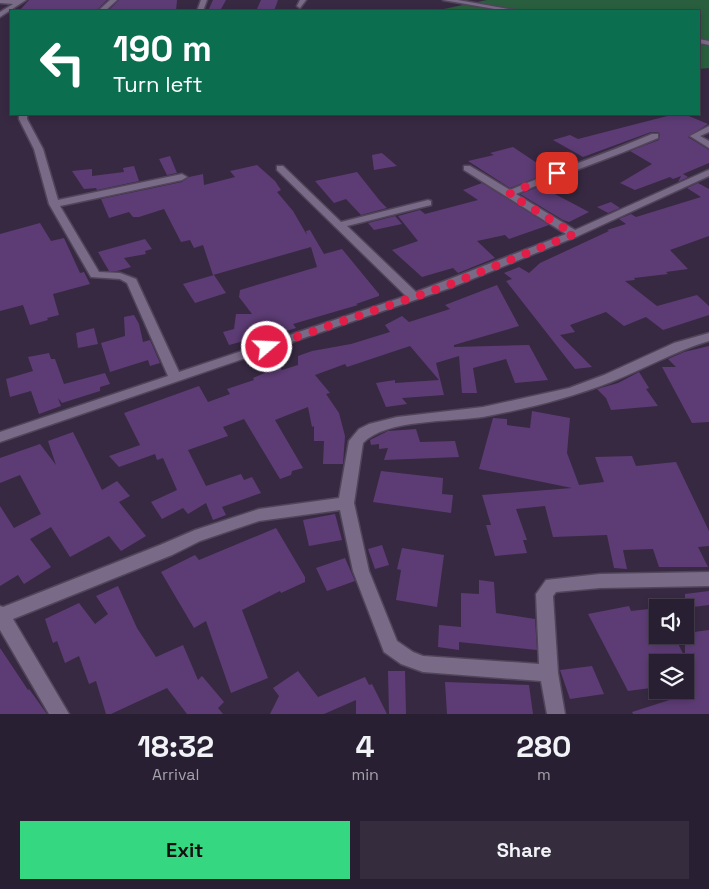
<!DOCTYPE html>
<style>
:root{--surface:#291f32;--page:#352c3e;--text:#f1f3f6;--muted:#a5a2ac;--line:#453d4d;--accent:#35d881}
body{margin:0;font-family:"Space Grotesk",sans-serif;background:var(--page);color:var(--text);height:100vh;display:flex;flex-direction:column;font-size:19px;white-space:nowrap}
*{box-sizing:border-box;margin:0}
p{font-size:16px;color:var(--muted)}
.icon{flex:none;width:28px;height:28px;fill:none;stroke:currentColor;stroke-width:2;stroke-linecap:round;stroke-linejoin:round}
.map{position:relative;height:714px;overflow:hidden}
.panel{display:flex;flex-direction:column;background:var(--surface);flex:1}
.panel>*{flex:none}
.banner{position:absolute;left:10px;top:10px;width:690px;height:105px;border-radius:0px;box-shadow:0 2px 8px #0003,0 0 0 1px var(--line);background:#0b6e4f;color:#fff;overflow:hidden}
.buttons{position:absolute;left:649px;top:599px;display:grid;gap:10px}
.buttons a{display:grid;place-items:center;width:45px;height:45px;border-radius:0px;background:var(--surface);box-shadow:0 2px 8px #0003,0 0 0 1px var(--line);font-size:25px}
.pin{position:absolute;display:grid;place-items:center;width:42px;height:42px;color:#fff;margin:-21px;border-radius:10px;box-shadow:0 2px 8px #0006}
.me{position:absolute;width:55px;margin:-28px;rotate:71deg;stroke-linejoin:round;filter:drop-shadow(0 0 4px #0008)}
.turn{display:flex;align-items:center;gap:18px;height:105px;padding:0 20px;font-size:22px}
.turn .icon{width:65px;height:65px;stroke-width:2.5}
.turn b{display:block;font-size:35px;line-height:42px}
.eta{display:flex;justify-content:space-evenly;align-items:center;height:85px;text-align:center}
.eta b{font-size:30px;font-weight:800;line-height:35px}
.button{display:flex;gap:10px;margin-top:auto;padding:10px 20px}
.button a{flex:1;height:58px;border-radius:0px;background:var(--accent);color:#111;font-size:20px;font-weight:800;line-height:58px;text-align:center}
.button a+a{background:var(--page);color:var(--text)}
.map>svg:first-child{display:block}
.green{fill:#295f3e}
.building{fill:#5d3c75}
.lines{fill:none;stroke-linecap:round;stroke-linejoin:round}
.minor-casing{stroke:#51455a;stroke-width:3}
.minor{fill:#796a87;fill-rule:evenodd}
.route{stroke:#e11d48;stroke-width:9;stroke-dasharray:0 16.2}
</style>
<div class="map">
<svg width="709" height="714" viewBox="0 0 709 714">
<rect width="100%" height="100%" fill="#372942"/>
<path class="green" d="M487,0H709V68L699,69V11H434Z"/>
<g class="building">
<path d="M29,0H107L96,11H19Z"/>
<path d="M119,0H177L176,11H108Z"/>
<path d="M213,0H226L220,11H208Z"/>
<path d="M261,0H278L274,11H256Z"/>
<path d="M675,114H684L708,124L688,137L709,150V163L683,174L688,177L678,182L681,176L673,179L670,177L635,190L620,183L652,164L630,151L659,140L660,134L658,132H651L583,157L553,140L570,135L578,139Z"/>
<path d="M513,147L546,169L553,171L510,188L468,161L494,155L490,153Z"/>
<path d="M382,153L397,166L374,170L372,155Z"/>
<path d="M170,156L177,173L167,175L159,159Z"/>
<path d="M257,165L275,181L281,190L277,192L293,211L307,235L306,231L310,230L324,254L342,249L379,294V296L356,304L358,305L293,324L296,328L261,339L262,341L246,345L244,341L229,345L223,332L234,329L236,314H252L239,297L240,290L317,267L311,247L213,275L203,245L194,248L190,240L181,242L164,209L139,217H133L129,212L109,218L101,199L182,182L189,177L203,174L204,185L235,177L230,171Z"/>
<path d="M134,166L139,181L97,190L96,188L84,189L72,171L92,169V176L124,172L123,168Z"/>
<path d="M357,172L380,201L387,208L361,215L346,199L334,203L315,181Z"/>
<path d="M564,177L574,183L551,192L589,212L569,222L563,220L520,194Z"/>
<path d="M482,183L549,225L509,239L505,235L477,241L495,258L458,273L453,268L422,277L392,250L418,241L398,216L420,210L425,214L478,200L463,190Z"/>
<path d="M698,183L709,189V236L670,250L688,269L666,272L668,274L634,278L635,280L625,281L657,306L697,295L709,306V315L663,330L646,317L624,326L606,312L570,325L575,332L560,335L592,367L575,369L506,281L512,279L504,273L519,267L529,273L540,263L609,231L607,230L626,224L619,219L631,214L636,217L701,197L687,188Z"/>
<path d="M611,202L620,208L608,213L597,207Z"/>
<path d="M395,216L402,224L374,230L368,223Z"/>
<path d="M40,223L51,241L64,238L80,273L84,272L90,284L53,294L59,315L47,318L48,320L30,325L23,305L0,311V234Z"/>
<path d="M145,239L152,249L145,251L146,254L124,258L131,267L117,271H109L98,252Z"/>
<path d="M214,275L226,293L195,303L183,284Z"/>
<path d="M497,285L519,326L454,345V347L529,345L548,380L515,383L506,359L473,368L477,393H462L459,356L436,363L444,395L402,398L407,404L386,407L376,383L395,380V383L439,380L410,346L347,367L345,364L315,375L330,393L326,394L339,413L345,436L343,464H323L324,441H314V426L312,427L308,407L275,420L303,468L292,471L291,475L280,479L244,419L223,427L228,436L188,450L206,486L241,474L244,480L252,477L261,493L222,507L226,515L213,520L206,503L188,514L183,508L162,519L151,502L177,490L163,458L157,460L155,454L119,467L109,456L140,445L124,413L199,386L208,402L230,394L227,389L254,380L253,378L265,373L258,365L274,359L282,370L298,365V356L312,351L351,344L390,332L385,325L402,316L409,322L450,309L445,305Z"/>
<path d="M134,315L139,324L143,342L150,340L160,363L150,366L148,360L110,372L101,343L125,336L124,317Z"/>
<path d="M94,328L98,344L78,348L76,333Z"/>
<path d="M709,346V422L692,423L662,367H676L668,359L684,352Z"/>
<path d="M49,353L51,359H55L64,384L105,373L110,384L100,387V391L62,403L58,398L61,406L39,414L31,391L10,397L6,379L33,371L28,357Z"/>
<path d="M639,372L649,388L646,389L658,406L611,410L606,398L597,389L618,383Z"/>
<path d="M532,411L570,418L567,453L579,485L604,482L595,457L632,456L636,466L676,462L709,531V546L698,547L708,567H659L653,549L623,550L627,569L614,568L607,535L553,537L545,506L516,509L527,540H523L527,553L495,556L486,525H491L482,495L572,488L479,469L493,418L507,419V425L530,428Z"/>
<path d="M416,429L420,442L455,441L459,457L384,460L388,448L379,449V444L371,445L370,440L388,431Z"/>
<path d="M73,432L102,490L117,481L130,496L119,502L146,536L121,551L109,536L70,557L51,527L30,539L51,567L24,584L18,575L0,586V506L14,528L41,514L20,475L0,483V458L40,444L56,465L48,441Z"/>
<path d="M381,471L443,478L442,494L453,495L451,513L373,502Z"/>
<path d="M335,514L342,540L309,546L303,520Z"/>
<path d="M276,528L305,577V582L281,593L280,591L242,610L268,678L231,693L206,621L194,628L161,572L195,555L199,560Z"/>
<path d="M382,545L389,565L375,569L368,549Z"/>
<path d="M402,548L444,555L437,607L396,600L401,570L397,569Z"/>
<path d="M345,558L355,581L327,591L316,568Z"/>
<path d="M479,580L494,582L496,613L535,619L537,650L459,642V650L438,647L439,625L461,627V593L479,594Z"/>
<path d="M118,586L137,628L156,657L183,645L198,680L202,676L224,702L218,708L223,714H187L167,688L111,714H106L96,681L89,684L79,656L65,663L57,641L53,643L45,619L79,603L95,624L108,614L96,596Z"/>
<path d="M709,591V605L685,608V594Z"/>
<path d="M629,606L631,611L658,608V635H674L685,658V614L694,632L709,630V714H633L632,712L685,695V662H658V687L628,691L588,614Z"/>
<path d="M0,648L28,690L29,689L47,714H0Z"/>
<path d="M592,666L604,694L570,699L560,670Z"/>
<path d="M298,671L318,697L365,677L369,685L372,684L387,714H356V700L324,714H270L279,696L273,688Z"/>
<path d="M388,671H405L406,714H389Z"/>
<path d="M445,682L529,685L533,714H447Z"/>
</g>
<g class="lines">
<g class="minor-casing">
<g id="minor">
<path d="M0,0H26L0,17V12L13,4L0,3Z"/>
<path d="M110,0H117L105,11H98Z"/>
<path d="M201,0H207L203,11H197Z"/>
<path d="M300,0H306L300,8L297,6Z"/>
<path d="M443,0H458L520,11H506Z"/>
<path d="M699,39L709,41V45L699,43Z"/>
<path d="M19,114H27V119L43,149L58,200L182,174L187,177L182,180L60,206L99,272L120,273L136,279L179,372L406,296L277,170V166H283L341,222L428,200L431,201V205L347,226L416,292L566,234L464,170V166H470L510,190C557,170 605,154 652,134H658V138C611,158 563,174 516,194L575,230L706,171L709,170V176L578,236L450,288L0,442V432L168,376L127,283L120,279L91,277L49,204L34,149L19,119Z"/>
<path d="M709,126V132L700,136L709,141V148L690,136Z"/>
<path d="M709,333V341C675,351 644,369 611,382C570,398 526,409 483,417C451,422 386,419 363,443L354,503L369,571L397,641L413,652L423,656L539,664L536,594L546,580L600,574L709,572V586L600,588L556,592L553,596L558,673L565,714H547L541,681L423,672L401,664L384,652L353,571L340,510L259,521L200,541L172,555L13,619L69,714H49L0,630V606L3,607L160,545L195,530L259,509L339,498L349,441L359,429L369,424L397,417L483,407L569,388L604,375L674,343Z"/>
</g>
</g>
<use href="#minor" class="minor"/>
</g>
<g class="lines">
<path class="route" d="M267,347L446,286L574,234L509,194L557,173"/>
</g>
</svg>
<div class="buttons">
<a><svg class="icon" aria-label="sound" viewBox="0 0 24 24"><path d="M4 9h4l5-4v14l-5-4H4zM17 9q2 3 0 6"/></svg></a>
<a><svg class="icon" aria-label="layers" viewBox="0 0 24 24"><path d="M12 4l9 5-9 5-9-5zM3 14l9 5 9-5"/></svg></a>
</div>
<div class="pin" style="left:557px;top:173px;background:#d93025"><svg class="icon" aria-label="arrive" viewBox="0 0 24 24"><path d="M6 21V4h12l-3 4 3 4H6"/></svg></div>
<svg class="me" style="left:267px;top:347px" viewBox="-20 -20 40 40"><circle r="17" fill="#e11d48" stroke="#fff" stroke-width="3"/><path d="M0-11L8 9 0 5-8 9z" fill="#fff"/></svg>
<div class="banner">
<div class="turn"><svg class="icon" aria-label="left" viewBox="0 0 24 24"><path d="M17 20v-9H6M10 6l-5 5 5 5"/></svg><div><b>190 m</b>Turn left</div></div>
</div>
</div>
<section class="panel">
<div class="eta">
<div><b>18:32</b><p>Arrival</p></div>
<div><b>4</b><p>min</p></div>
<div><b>280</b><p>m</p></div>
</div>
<div class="button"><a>Exit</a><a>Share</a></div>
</section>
